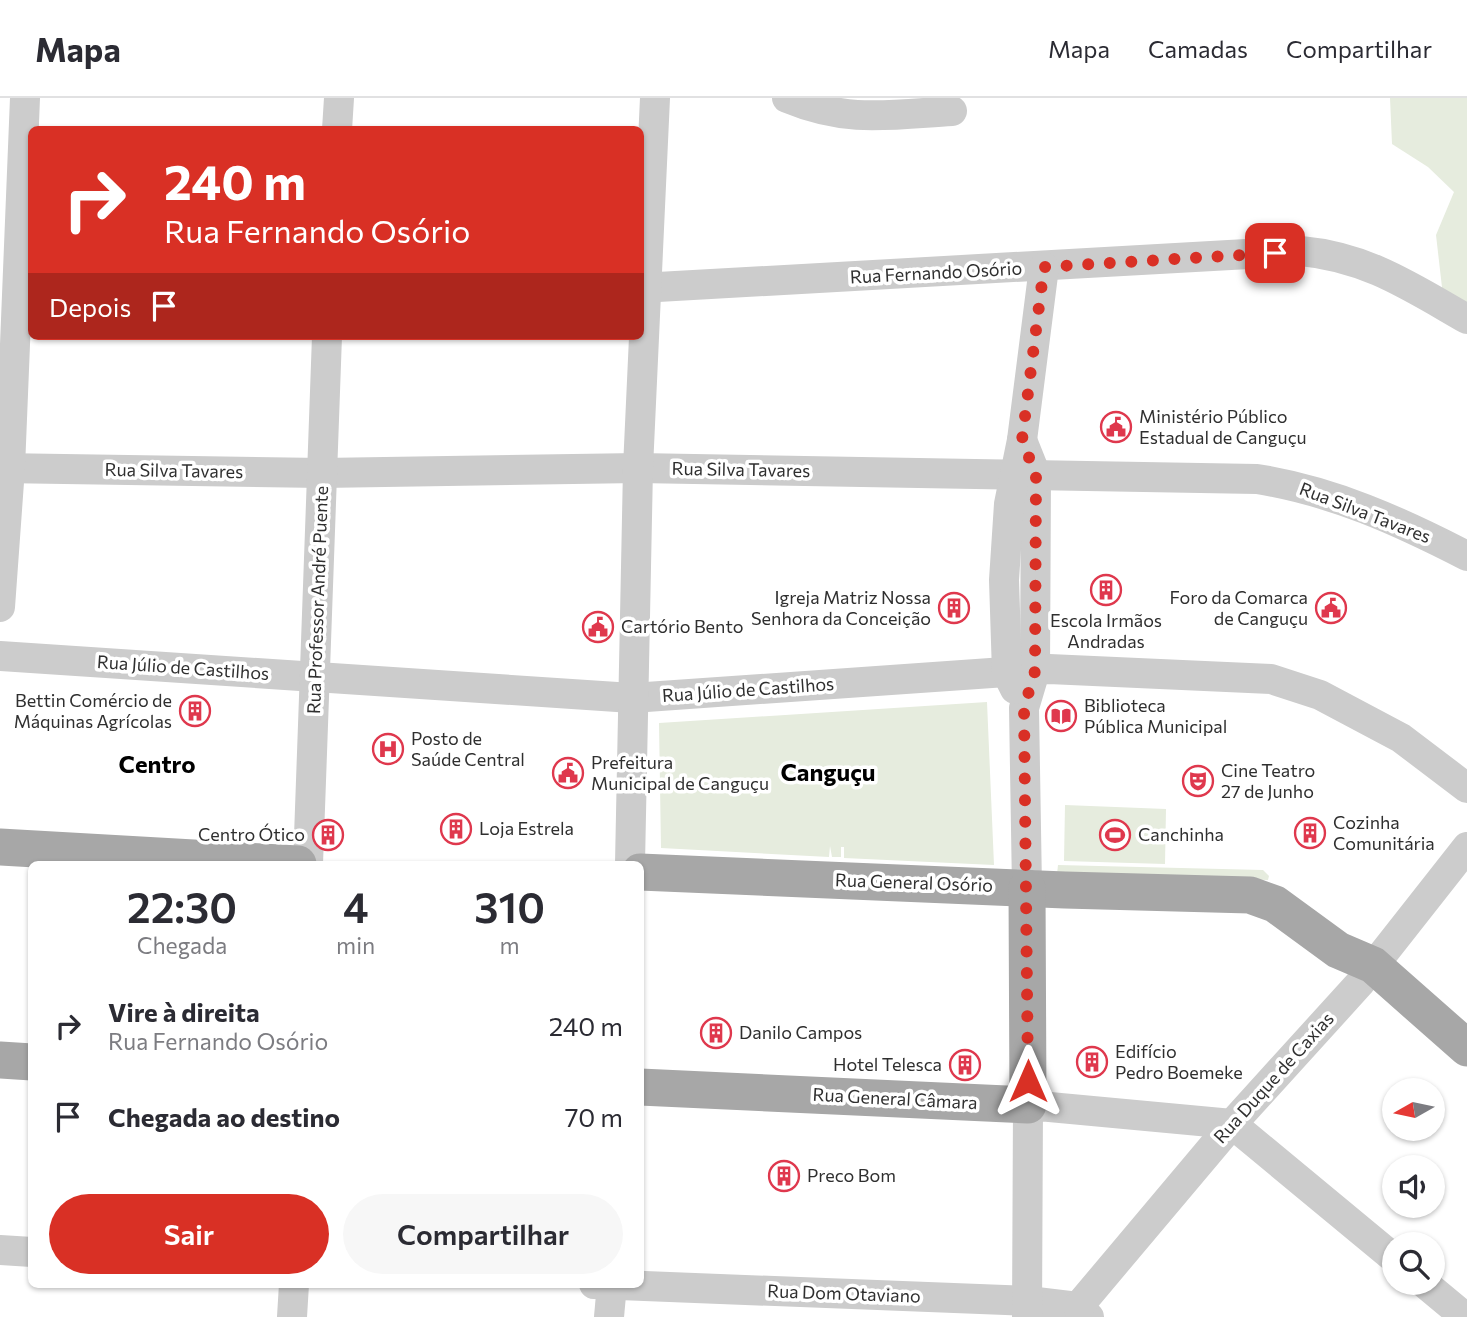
<!DOCTYPE html>
<html lang="pt">
<meta charset="utf-8">
<style>
:root{--surface:#fff;--page:#f7f7f7;--text:#2b2b33;--muted:#7c7c81;--line:#e1e1e2;--accent:#d93025}
body{margin:0;font-family:Commissioner,sans-serif;background:var(--page);color:var(--text);height:100vh;display:flex;flex-direction:column;font-size:26px;white-space:nowrap}
*{box-sizing:border-box;margin:0}
p{font-size:23px;color:var(--muted)}
.icon{flex:none;width:38px;height:38px;fill:none;stroke:currentColor;stroke-width:2;stroke-linecap:round;stroke-linejoin:round}
.map{position:relative;flex:1;overflow:hidden}
.sheet{position:absolute;left:28px;top:763px;width:616px;height:427px;display:flex;flex-direction:column;background:var(--surface);border-radius:10px;box-shadow:0 2px 5px #0004}
.sheet>*{flex:none}
.guide{position:absolute;left:28px;top:28px;width:616px;height:214px;border-radius:10px;box-shadow:0 2px 5px #0004;background:#d93025;color:#fff;overflow:hidden}
.needle{width:46px;rotate:261deg}
.buttons{position:absolute;left:1382px;top:980px;display:grid;gap:14px}
.buttons a{display:grid;place-items:center;width:63px;height:63px;border-radius:50%;background:var(--surface);box-shadow:0 2px 5px #0004;font-size:35px}
.pin{position:absolute;display:grid;place-items:center;width:60px;height:60px;color:#fff;margin:-30px;border-radius:14px;box-shadow:0 4px 10px #0006}
.me{position:absolute;width:77px;margin:-38px;rotate:0deg;stroke-linejoin:round;filter:drop-shadow(0 0 5px #0008)}
.turn{display:flex;align-items:center;gap:24px;height:147px;padding:0 21px;font-size:32px}
.turn .icon{width:91px;height:91px;stroke-width:2.5}
.turn b{display:block;font-size:49px;line-height:60px}
.then{display:flex;align-items:center;height:66px;padding:0 21px;background:#0003;gap:14px;font-size:26px}
.eta{display:flex;justify-content:space-evenly;align-items:center;height:119px;text-align:center}
.eta b{font-size:42px;font-weight:600;line-height:49px}
.action{display:flex;gap:14px;margin-top:auto;padding:14px 21px}
.action a{flex:1;height:80px;border-radius:42px;background:var(--accent);color:#fff;font-size:28px;font-weight:600;line-height:80px;text-align:center}
.action a+a{background:var(--page);color:var(--text)}
ul{padding:0;list-style:none}
li{display:flex;align-items:center;gap:21px;height:91px;padding:0 21px}
li div{flex:1}
li b{display:block;font-size:26px}
li em{font-style:normal}
header{display:flex;align-items:center;gap:42px;box-sizing:border-box;height:98px;padding:0 35px;background:var(--surface);border-bottom:2px solid var(--line)}
header strong{font-size:33px}
nav{display:flex;gap:38px;margin-inline-start:auto;font-size:24px}
.map>svg:first-child{display:block}
.green{fill:#e6ecde}
.lines{fill:none;stroke-linecap:round;stroke-linejoin:round}
.minor{stroke:#ccc;stroke-width:30}
.major{stroke:#a7a7a7;stroke-width:37}
.route{stroke:#d93025;stroke-width:12;stroke-dasharray:0 21.6}
.labels{text-anchor:middle;stroke-width:7;stroke-linejoin:round;paint-order:stroke}
.street-label{font-size:18px;fill:#2f2f2f;stroke:#fff}
.poi-label{font-size:18px;fill:#2f2f2f;stroke:#fff;text-anchor:start}
.district-label{font-size:24px;font-weight:bold;fill:#000;stroke:#fff}
</style>
<header>
<strong>Mapa</strong>
<nav><a>Mapa</a><a>Camadas</a><a>Compartilhar</a></nav>
</header>
<div class="map">
<svg width="1467" height="1219" viewBox="0 0 1467 1219">
<rect width="100%" height="100%" fill="#fff"/>
<g class="green">
<path d="M1390,0H1467V212L1443,198L1436,137L1454,94L1428,69L1392,46Z"/>
<path d="M987,604L994,767L844,760V749H841V759H832L830,748L829,759L661,750L659,625Z"/>
<path d="M1065,707L1166,711L1165,766L1064,763Z"/>
<path d="M1058,767L1263,772L1269,778L1268,782L1057,776Z"/>
</g>
<g class="lines">
<g class="minor">
<path d="M787,0C847,25 888,17 952,13"/>
<path d="M337,32L339,0"/>
<path d="M640,190L1301,153C1367,159 1411,189 1467,221"/>
<path d="M1022,342L1036,377L1035,573L1024,610L1027,790"/>
<path d="M0,370L322,375L638,370L1257,381C1333,393 1399,423 1467,458"/>
<path d="M0,509L10,370L25,0"/>
<path d="M0,558L632,600L1049,571L1271,581L1320,597L1401,640L1467,690"/>
<path d="M1015,591L1007,575L1004,482L1009,406L1022,342L1044,169"/>
<path d="M308,766L327,238"/>
<path d="M630,766L638,370L655,0"/>
<path d="M0,1152L32,1154"/>
<path d="M1424,1185L1465,1219"/>
<path d="M594,1186L1028,1203L1078,1209L1089,1219"/>
<path d="M1078,1209L1232,1026L1360,885L1467,749"/>
<path d="M292,1219L294,1186"/>
<path d="M609,1219L612,1186"/>
<path d="M1027,1219L1028,1007L1232,1026L1395,1161"/>
</g>
<g class="major">
<path d="M0,749L298,766"/>
<path d="M640,774L1065,792L1250,797L1275,806L1338,852L1373,867L1467,950"/>
<path d="M0,962L32,964"/>
<path d="M640,989L1028,1007L1027,790"/>
</g>
</g>
<g class="lines">
<path class="route" d="M1028,983L1024,610L1035,573L1036,377L1022,342L1044,169L1275,155"/>
</g>
<defs>
<g id="civic-ring" transform="scale(1.575)"><circle r="9.5" fill="#fff" stroke="#df384d" stroke-width="1.5"/><path d="M-.6-6.5H3V-4.5H.6V-3L4-1V1h2V6H-6V1h2V-1L-.6-3ZM-1.2 2.5V6h2.4V2.5Z" fill="#df384d"/></g>
<g id="building-ring" transform="scale(1.575)"><circle r="9.5" fill="#fff" stroke="#df384d" stroke-width="1.5"/><path d="M-4-6H4V6H1V3H-1V6H-4ZM-2.5-4.3h1.7v1.8h-1.7ZM.8-4.3h1.7v1.8H.8ZM-2.5-1h1.7V.8h-1.7ZM.8-1h1.7V.8H.8Z" fill="#df384d"/></g>
<g id="library-ring" transform="scale(1.575)"><circle r="9.5" fill="#fff" stroke="#df384d" stroke-width="1.5"/><path d="M-6-4Q-3-5.5-.7-3.5V5Q-3 3-6 4ZM6-4Q3-5.5 .7-3.5V5Q3 3 6 4Z" fill="#df384d"/></g>
<g id="hospital-ring" transform="scale(1.575)"><circle r="9.5" fill="#fff" stroke="#df384d" stroke-width="1.5"/><path d="M-5-5h3v3.5h4V-5h3V5h-3V1.5h-4V5h-3Z" fill="#df384d"/></g>
<g id="theatre-ring" transform="scale(1.575)"><circle r="9.5" fill="#fff" stroke="#df384d" stroke-width="1.5"/><path d="M-5-5.5Q0-4 5-5.5V0Q5 5 0 6Q-5 5-5 0ZM-3.3-2.5H-1v1.5H-3.3ZM1-2.5H3.3v1.5H1ZM-2.8 1Q0 5.5 2.8 1Z" fill="#df384d"/></g>
<g id="stadium-ring" transform="scale(1.575)"><circle r="9.5" fill="#fff" stroke="#df384d" stroke-width="1.5"/><path d="M0-5a6.5 5 0 1 0 0 10a6.5 5 0 1 0 0-10ZM-3.5-1.8h7v3.6h-7Z" fill="#df384d"/></g>
</defs>
<g fill-rule="evenodd">
<use href="#civic-ring" x="1116" y="329"/>
<use href="#building-ring" x="1106" y="492"/>
<use href="#building-ring" x="954" y="510"/>
<use href="#civic-ring" x="1331" y="510"/>
<use href="#civic-ring" x="598" y="529"/>
<use href="#building-ring" x="195" y="613"/>
<use href="#library-ring" x="1061" y="618"/>
<use href="#hospital-ring" x="388" y="651"/>
<use href="#civic-ring" x="568" y="675"/>
<use href="#theatre-ring" x="1198" y="683"/>
<use href="#building-ring" x="456" y="731"/>
<use href="#building-ring" x="1310" y="735"/>
<use href="#building-ring" x="328" y="737"/>
<use href="#stadium-ring" x="1115" y="737"/>
<use href="#building-ring" x="716" y="935"/>
<use href="#building-ring" x="1092" y="964"/>
<use href="#building-ring" x="965" y="967"/>
<use href="#building-ring" x="784" y="1078"/>
</g>
<g class="labels">
<g class="street-label">
<text transform="translate(936 175) rotate(-3)" y="6">Rua Fernando Osório</text>
<text transform="translate(741 372) rotate(1)" y="6">Rua Silva Tavares</text>
<text transform="translate(174 373) rotate(1)" y="6">Rua Silva Tavares</text>
<text transform="translate(1365 415) rotate(21)" y="6">Rua Silva Tavares</text>
<text transform="translate(318 502) rotate(-88)" y="6">Rua Professor André Puente</text>
<text transform="translate(183 570) rotate(4)" y="6">Rua Júlio de Castilhos</text>
<text transform="translate(748 592) rotate(-4)" y="6">Rua Júlio de Castilhos</text>
<text transform="translate(914 785) rotate(2)" y="6">Rua General Osório</text>
<text transform="translate(1274 980) rotate(-48)" y="6">Rua Duque de Caxias</text>
<text transform="translate(895 1001) rotate(3)" y="6">Rua General Câmara</text>
<text transform="translate(844 1196) rotate(2)" y="6">Rua Dom Otaviano</text>
</g>
<g class="poi-label">
<text x="1139" y="325">Ministério Público<tspan x="1139" dy="21">Estadual de Canguçu</tspan></text>
<text x="931" y="506" text-anchor="end">Igreja Matriz Nossa<tspan x="931" dy="21">Senhora da Conceição</tspan></text>
<text x="1308" y="506" text-anchor="end">Foro da Comarca<tspan x="1308" dy="21">de Canguçu</tspan></text>
<text x="1106" y="529" text-anchor="middle">Escola Irmãos<tspan x="1106" dy="21">Andradas</tspan></text>
<text x="621" y="535">Cartório Bento</text>
<text x="172" y="609" text-anchor="end">Bettin Comércio de<tspan x="172" dy="21">Máquinas Agrícolas</tspan></text>
<text x="1084" y="614">Biblioteca<tspan x="1084" dy="21">Pública Municipal</tspan></text>
<text x="411" y="647">Posto de<tspan x="411" dy="21">Saúde Central</tspan></text>
<text x="591" y="671">Prefeitura<tspan x="591" dy="21">Municipal de Canguçu</tspan></text>
<text x="1221" y="679">Cine Teatro<tspan x="1221" dy="21">27 de Junho</tspan></text>
<text x="1333" y="731">Cozinha<tspan x="1333" dy="21">Comunitária</tspan></text>
<text x="479" y="737">Loja Estrela</text>
<text x="305" y="743" text-anchor="end">Centro Ótico</text>
<text x="1138" y="743">Canchinha</text>
<text x="739" y="941">Danilo Campos</text>
<text x="1115" y="960">Edifício<tspan x="1115" dy="21">Pedro Boemeke</tspan></text>
<text x="942" y="973" text-anchor="end">Hotel Telesca</text>
<text x="807" y="1084">Preco Bom</text>
</g>
<g class="district-label">
<text x="157" y="675">Centro</text>
<text x="828" y="683">Canguçu</text>
</g>
</g>
</svg>
<div class="buttons">
<a><svg class="needle" viewBox="-14 -14 28 28"><path d="M0-13l5 13h-10z" fill="#e53935"/><path d="M0 13l5-13h-10z" fill="#7c7c81"/></svg></a>
<a><svg class="icon" aria-label="sound" viewBox="0 0 24 24"><path d="M4 9h4l5-4v14l-5-4H4zM17 9q2 3 0 6"/></svg></a>
<a><svg class="icon" aria-label="search" viewBox="0 0 24 24"><circle cx="10" cy="10" r="6"/><path d="M15 15l6 6"/></svg></a>
</div>
<div class="pin" style="left:1275px;top:155px;background:#d93025"><svg class="icon" aria-label="arrive" viewBox="0 0 24 24"><path d="M6 21V4h12l-3 4 3 4H6"/></svg></div>
<svg class="me" style="left:1028px;top:983px" viewBox="-20 -20 40 40"><path d="M0-17L14 15 0 8-14 15z" fill="#d93025" stroke="#fff" stroke-width="4"/></svg>
<div class="guide">
<div class="turn"><svg class="icon" aria-label="right" viewBox="0 0 24 24"><path d="M7 20v-9h11M14 6l5 5-5 5"/></svg><div><b>240 m</b>Rua Fernando Osório</div></div>
<div class="then">Depois<svg class="icon" aria-label="arrive" viewBox="0 0 24 24"><path d="M6 21V4h12l-3 4 3 4H6"/></svg></div>
</div>
<section class="sheet">
<div class="eta">
<div><b>22:30</b><p>Chegada</p></div>
<div><b>4</b><p>min</p></div>
<div><b>310</b><p>m</p></div>
</div>
<ul>
<li><svg class="icon" aria-label="right" viewBox="0 0 24 24"><path d="M7 20v-9h11M14 6l5 5-5 5"/></svg><div><b>Vire à direita</b><p>Rua Fernando Osório</p></div><em>240 m</em></li>
<li><svg class="icon" aria-label="arrive" viewBox="0 0 24 24"><path d="M6 21V4h12l-3 4 3 4H6"/></svg><div><b>Chegada ao destino</b></div><em>70 m</em></li>
</ul>
<div class="action"><a>Sair</a><a>Compartilhar</a></div>
</section>
</div>
